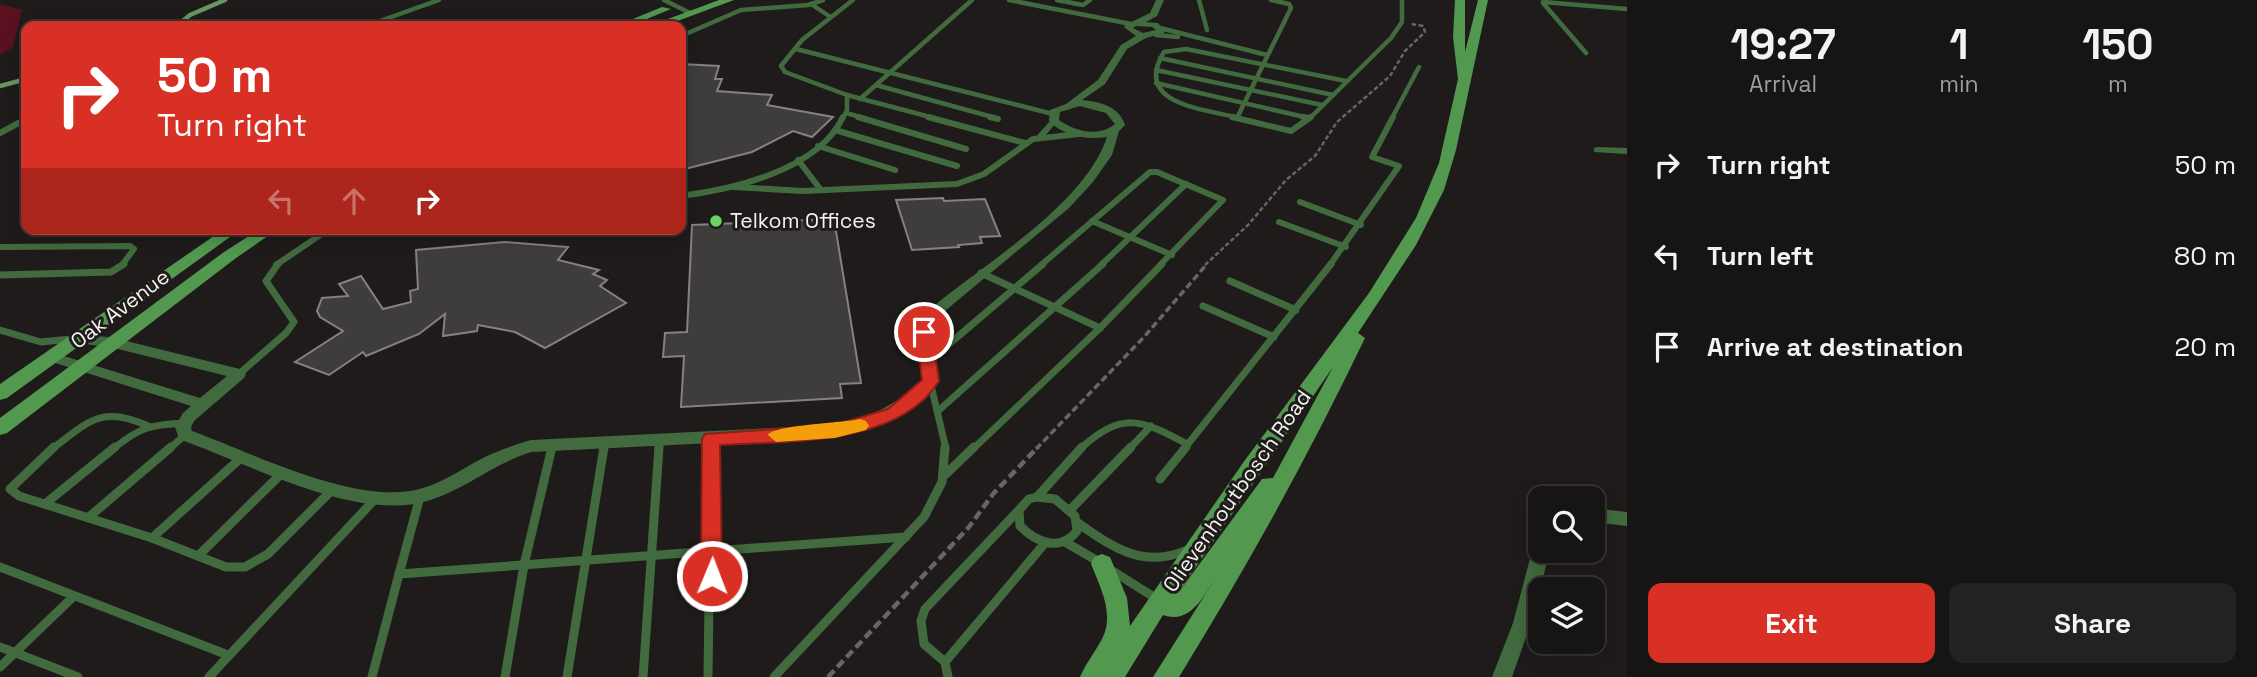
<!DOCTYPE html>
<style>
:root{--surface:#171414;--page:#242122;--text:#f1f3f6;--muted:#9e9ea0;--line:#363334;--accent:#d93025}
body{margin:0;font-family:"Space Grotesk",sans-serif;background:var(--page);color:var(--text);height:100vh;display:flex;flex-direction:column;font-size:26px;white-space:nowrap}
*{box-sizing:border-box;margin:0}
p{font-size:23px;color:var(--muted)}
.icon{flex:none;width:38px;height:38px;fill:none;stroke:currentColor;stroke-width:2;stroke-linecap:round;stroke-linejoin:round}
.map{position:relative;flex:1;overflow:hidden}
.details{display:flex;flex-direction:column;background:var(--surface);width:630px}
.details>*{flex:none}
.hud{position:absolute;left:21px;top:21px;width:665px;height:214px;border-radius:14px;box-shadow:0 4px 18px #0003,0 0 0 2px var(--line);background:#d93025;color:#fff;overflow:hidden}
.buttons{position:absolute;left:1528px;top:486px;display:grid;gap:14px}
.buttons a{display:grid;place-items:center;width:77px;height:77px;border-radius:14px;background:var(--surface);box-shadow:0 4px 18px #0003,0 0 0 2px var(--line);font-size:35px}
.pin{position:absolute;display:grid;place-items:center;width:60px;height:60px;color:#fff;margin:-30px;border:4px solid #fff;border-radius:50%;box-shadow:0 2px 7px #0007}
.me{position:absolute;width:77px;margin:-38px;rotate:1deg;stroke-linejoin:round;filter:drop-shadow(0 0 5px #0008)}
.turn{display:flex;align-items:center;gap:24px;height:147px;padding:0 21px;font-size:32px}
.turn .icon{width:91px;height:91px;stroke-width:2.5}
.turn b{display:block;font-size:49px;line-height:60px}
.lanes{display:flex;align-items:center;height:66px;padding:0 21px;background:#0003;justify-content:center;gap:35px;direction:ltr}
.lanes .off{opacity:.35}
.eta{display:flex;justify-content:space-evenly;align-items:center;height:119px;text-align:center}
.eta b{font-size:42px;font-weight:700;line-height:49px}
.primary-button{display:flex;gap:14px;margin-top:auto;padding:14px 21px}
.primary-button a{flex:1;height:80px;border-radius:14px;background:var(--accent);color:#fff;font-size:28px;font-weight:700;line-height:80px;text-align:center}
.primary-button a+a{background:var(--page);color:var(--text)}
ul{padding:0;list-style:none}
li{display:flex;align-items:center;gap:21px;height:91px;padding:0 21px}
li div{flex:1}
li b{display:block;font-size:26px}
li em{font-style:normal}
main{display:flex;flex:1;min-height:0}
.map>svg:first-child{display:block}
.green{fill:#59111f}
.lines{fill:none;stroke-linecap:round;stroke-linejoin:round}
.stream{stroke:#669663;stroke-width:4.5}
.building{fill:#3f3c3c;stroke:#858181;stroke-width:2}
.path-far2{stroke:#686565;stroke-width:2.5;stroke-dasharray:4.5 2.5;stroke-linecap:butt}
.path-far1{stroke:#686565;stroke-width:3.5;stroke-dasharray:7 3.5;stroke-linecap:butt}
.path{stroke:#686565;stroke-width:4.5;stroke-dasharray:9 4.5;stroke-linecap:butt}
.lane-far3{stroke:#416b3e;stroke-width:4.5}
.lane-far2{stroke:#416b3e;stroke-width:6}
.lane-far1{stroke:#416b3e;stroke-width:7}
.lane{stroke:#416b3e;stroke-width:9}
.street{fill:#416b3e;fill-rule:evenodd}
.secondary{fill:#52984f;fill-rule:evenodd}
.route{fill:#d93025;stroke:#8d1f18;stroke-width:2}
.slow{fill:#f59e0b}
.poi-dot{fill:#69d464;stroke:#1f1b1b;stroke-width:2.5}
.labels{text-anchor:middle;stroke-width:6;stroke-linejoin:round;paint-order:stroke}
.poi-label{font-size:21px;fill:#f5f2f2;stroke:#1f1b1b;text-anchor:start}
.street-label{font-size:21px;fill:#f5f2f2;stroke:#1f1b1b}
</style>
<main>
<div class="map">
<svg width="1627" height="677" viewBox="0 0 1627 677">
<rect width="100%" height="100%" fill="#1f1b1b"/>
<path class="green" d="M0,4L22,10L13,47L0,55Z"/>
<g class="lines">
<g class="stream">
<path d="M177,26L190,15L225,0"/>
<path d="M0,86L26,79"/>
</g>
</g>
<g class="building">
<path d="M681,64L719,66L715,79H722L717,91L772,95L767,105L833,117L812,137L793,131L752,152L681,170Z"/>
<path d="M943,198L944,201L985,199L1000,236L980,237L982,243L958,245L959,247L912,250L896,200Z"/>
<path d="M834,219L861,383L840,384L842,398L681,407L684,356L663,357L665,333L687,332L692,225Z"/>
<path d="M505,242L568,247L558,260L599,270L593,274L607,280L600,286L626,303L545,348L515,332L478,325L477,331L443,336L445,314L419,334L366,356L363,352L329,375L295,362L343,331L320,317L317,311L322,298L348,296L339,284L361,276L383,309L411,302L410,291L418,289L416,250Z"/>
</g>
<g class="lines">
<path class="path-far2" d="M1205,265L1248,225L1286,180L1315,156L1337,122L1390,76L1405,51L1425,32L1423,26L1411,24"/>
<path class="path-far1" d="M1036,449L1144,337L1207,264"/>
<path class="path" d="M828,677L969,527L993,494L1038,447"/>
<g class="lane-far3">
<path d="M664,0L690,13"/>
<path d="M853,0L802,40L781,66L785,72L847,95L934,118"/>
<path d="M1009,0L1131,24"/>
<path d="M1057,0L1083,5L1090,0"/>
<path d="M1199,0L1207,30"/>
<path d="M1543,2L1627,9"/>
<path d="M1543,3L1586,53"/>
<path d="M811,4L829,16"/>
<path d="M366,26L439,0"/>
<path d="M1160,28L1267,55"/>
<path d="M1156,35L1178,37"/>
<path d="M681,36L741,10L808,5L823,0"/>
<path d="M796,49L1053,114"/>
<path d="M1160,58L1333,95"/>
<path d="M1156,70L1322,105"/>
<path d="M1156,83L1309,118"/>
<path d="M876,85L996,118"/>
<path d="M860,99L972,0"/>
<path d="M846,113L864,118"/>
<path d="M843,118L847,110V95"/>
<path d="M1237,118L1291,8L1289,4L1271,0"/>
<path d="M1240,118C1203,109 1132,104 1164,52L1186,49L1346,81"/>
<path d="M1310,118L1391,38L1402,22V0"/>
<path d="M1392,118L1419,67"/>
</g>
<g class="lane-far2">
<path d="M858,117L966,149"/>
<path d="M928,117L1025,143"/>
<path d="M990,117L998,119"/>
<path d="M1232,117L1291,131L1311,117"/>
<path d="M1303,117L1309,118"/>
<path d="M835,130L957,166"/>
<path d="M0,133L26,119"/>
<path d="M1039,138L1054,121"/>
<path d="M818,146L895,170"/>
<path d="M798,160L821,190"/>
<path d="M734,187L803,191L957,184L984,174L1033,139L1079,134"/>
<path d="M681,196C734,189 818,170 843,117"/>
<path d="M1300,202L1361,225"/>
<path d="M1092,221L1172,255"/>
<path d="M1279,222L1346,247"/>
<path d="M0,247L130,246L134,249L122,265"/>
<path d="M276,265L329,229"/>
<path d="M1041,265L1150,172H1157L1223,200L1160,265"/>
<path d="M1101,265L1186,184"/>
<path d="M1330,265L1399,166L1372,157L1393,117"/>
</g>
<g class="lane-far1">
<path d="M981,273L1100,328"/>
<path d="M0,275L111,272L124,264"/>
<path d="M1230,281L1296,310"/>
<path d="M1203,306L1274,337"/>
<path d="M0,330L41,342L71,339"/>
<path d="M928,362L1043,264"/>
<path d="M239,374L286,333L294,322L266,281L278,264"/>
<path d="M930,381L946,449"/>
<path d="M938,411L1103,264"/>
<path d="M711,439V449"/>
<path d="M52,449C89,421 102,405 148,426"/>
<path d="M113,449C140,427 150,425 184,423"/>
<path d="M169,449L185,435"/>
<path d="M551,449L552,446"/>
<path d="M603,449L604,444"/>
<path d="M658,449L659,440"/>
<path d="M973,449L1100,328L1162,264"/>
<path d="M1080,449C1122,411 1141,419 1187,444"/>
<path d="M1129,449L1151,426"/>
<path d="M1184,449L1331,264"/>
</g>
<g class="lane">
<path d="M54,447L10,489L19,496L152,538L226,567H245L268,554L334,488"/>
<path d="M946,474L974,447"/>
<path d="M1160,479L1186,447"/>
<path d="M420,497L399,574L906,537"/>
<path d="M1037,497L1055,499L1075,516L1077,531C1060,552 1037,543 1020,526L1019,510L1029,499Z"/>
<path d="M1037,497L1082,447"/>
<path d="M45,504L115,447"/>
<path d="M1071,509L1131,447"/>
<path d="M89,517L171,447"/>
<path d="M1078,523C1113,548 1144,569 1187,550"/>
<path d="M152,538L242,457"/>
<path d="M1065,542L1101,563"/>
<path d="M198,556L283,472"/>
<path d="M0,567L228,655"/>
<path d="M1111,570L1157,599"/>
<path d="M0,647L78,677"/>
<path d="M945,662L1045,543"/>
<path d="M0,667L74,596"/>
<path d="M209,677L375,499"/>
<path d="M372,677L399,574"/>
<path d="M505,677L524,565L552,447"/>
<path d="M567,677L604,447"/>
<path d="M643,677L659,447"/>
<path d="M708,677L711,447"/>
<path d="M774,677L924,517L942,482L945,447"/>
<path d="M948,677L945,662L924,644L921,621L925,609L1018,511"/>
</g>
<g class="street">
<path d="M1156,0H1164L1157,16L1146,22L1158,23L1165,31L1164,33L1146,38L1127,49L1105,84L1082,100C1100,102 1119,106 1125,125L1119,131L1112,155L1093,182L1069,208L934,320L931,332L937,381L935,385C906,414 875,428 835,437L531,452C492,464 460,494 419,503C349,518 246,463 179,439L175,427L183,413L191,406L46,360L44,357L51,352L200,398L227,376L114,348L78,343L71,338L78,333L114,338L244,370L246,374L244,378L194,421L191,427L192,431C253,453 360,508 423,488C444,482 462,469 481,459C497,451 514,445 531,440L835,425C870,417 897,405 922,380L917,332L923,315C978,267 1084,207 1107,137C1086,140 1064,136 1049,121L1050,110L1066,104L1098,80L1121,45L1136,36L1124,27L1125,25L1150,13ZM1136,26L1152,27L1156,30L1143,33L1133,28ZM1080,106L1106,113L1115,124C1098,138 1075,131 1059,120L1060,112Z"/>
<path d="M1598,147L1627,148V154L1594,152V148Z"/>
<path d="M1592,508L1627,512V526L1592,522Z"/>
<path d="M1540,544V551H1550L1531,623L1512,677H1492L1513,623L1532,551L1535,546Z"/>
</g>
<g class="secondary">
<path d="M719,0H734L664,26H649Z"/>
<path d="M1455,0H1465V52L1478,0H1488L1456,150L1444,190L1416,245L1358,333L1365,338C1309,455 1247,567 1179,677H1153L1217,576C1204,595 1191,625 1163,615L1125,677H1080C1086,663 1095,652 1102,639C1115,614 1100,587 1091,564L1094,557L1102,554L1110,557L1127,598L1130,626L1245,460L1369,293L1416,218L1439,163L1458,79L1453,37ZM1333,367L1273,478L1262,479L1176,596Z"/>
<path d="M662,7L671,9L630,26H616Z"/>
<path d="M224,229H241L7,398L0,400V384Z"/>
<path d="M260,229H278L236,258L7,433L0,435V418L224,252Z"/>
</g>
</g>
<path class="route" d="M924,327L932,332L939,381C899,446 787,441 720,445L722,576L719,582L712,585L704,582L701,576L702,439L705,434L835,425L888,409L922,380L916,332Z"/>
<path class="slow" d="M860,419L866,421L869,426L866,430L835,438L776,442L768,435C773,425 843,423 860,419Z"/>
<circle class="poi-dot" cx="716" cy="221" r="7"/>
<g class="labels">
<g class="poi-label">
<text x="730" y="228">Telkom Offices</text>
</g>
<g class="street-label">
<text transform="translate(120 309) rotate(-37)" y="7">Oak Avenue</text>
<text transform="translate(1237 491) rotate(-55)" y="7">Olievenhoutbosch Road</text>
</g>
</g>
</svg>
<div class="buttons">
<a><svg class="icon" aria-label="search" viewBox="0 0 24 24"><circle cx="10" cy="10" r="6"/><path d="M15 15l6 6"/></svg></a>
<a><svg class="icon" aria-label="layers" viewBox="0 0 24 24"><path d="M12 4l9 5-9 5-9-5zM3 14l9 5 9-5"/></svg></a>
</div>
<div class="pin" style="left:924px;top:332px;background:#d93025"><svg class="icon" aria-label="arrive" viewBox="0 0 24 24"><path d="M6 21V4h12l-3 4 3 4H6"/></svg></div>
<svg class="me" style="left:712px;top:576px" viewBox="-20 -20 40 40"><circle r="17" fill="#d93025" stroke="#fff" stroke-width="3"/><path d="M0-11L8 9 0 5-8 9z" fill="#fff"/></svg>
<div class="hud">
<div class="turn"><svg class="icon" aria-label="right" viewBox="0 0 24 24"><path d="M7 20v-9h11M14 6l5 5-5 5"/></svg><div><b>50 m</b>Turn right</div></div>
<div class="lanes"><svg class="icon off" aria-label="left" viewBox="0 0 24 24"><path d="M17 20v-9H6M10 6l-5 5 5 5"/></svg><svg class="icon off" aria-label="ahead" viewBox="0 0 24 24"><path d="M12 20V5M6 11l6-6 6 6"/></svg><svg class="icon" aria-label="right" viewBox="0 0 24 24"><path d="M7 20v-9h11M14 6l5 5-5 5"/></svg></div>
</div>
</div>
<section class="details">
<div class="eta">
<div><b>19:27</b><p>Arrival</p></div>
<div><b>1</b><p>min</p></div>
<div><b>150</b><p>m</p></div>
</div>
<ul>
<li><svg class="icon" aria-label="right" viewBox="0 0 24 24"><path d="M7 20v-9h11M14 6l5 5-5 5"/></svg><div><b>Turn right</b></div><em>50 m</em></li>
<li><svg class="icon" aria-label="left" viewBox="0 0 24 24"><path d="M17 20v-9H6M10 6l-5 5 5 5"/></svg><div><b>Turn left</b></div><em>80 m</em></li>
<li><svg class="icon" aria-label="arrive" viewBox="0 0 24 24"><path d="M6 21V4h12l-3 4 3 4H6"/></svg><div><b>Arrive at destination</b></div><em>20 m</em></li>
</ul>
<div class="primary-button"><a>Exit</a><a>Share</a></div>
</section>
</main>
